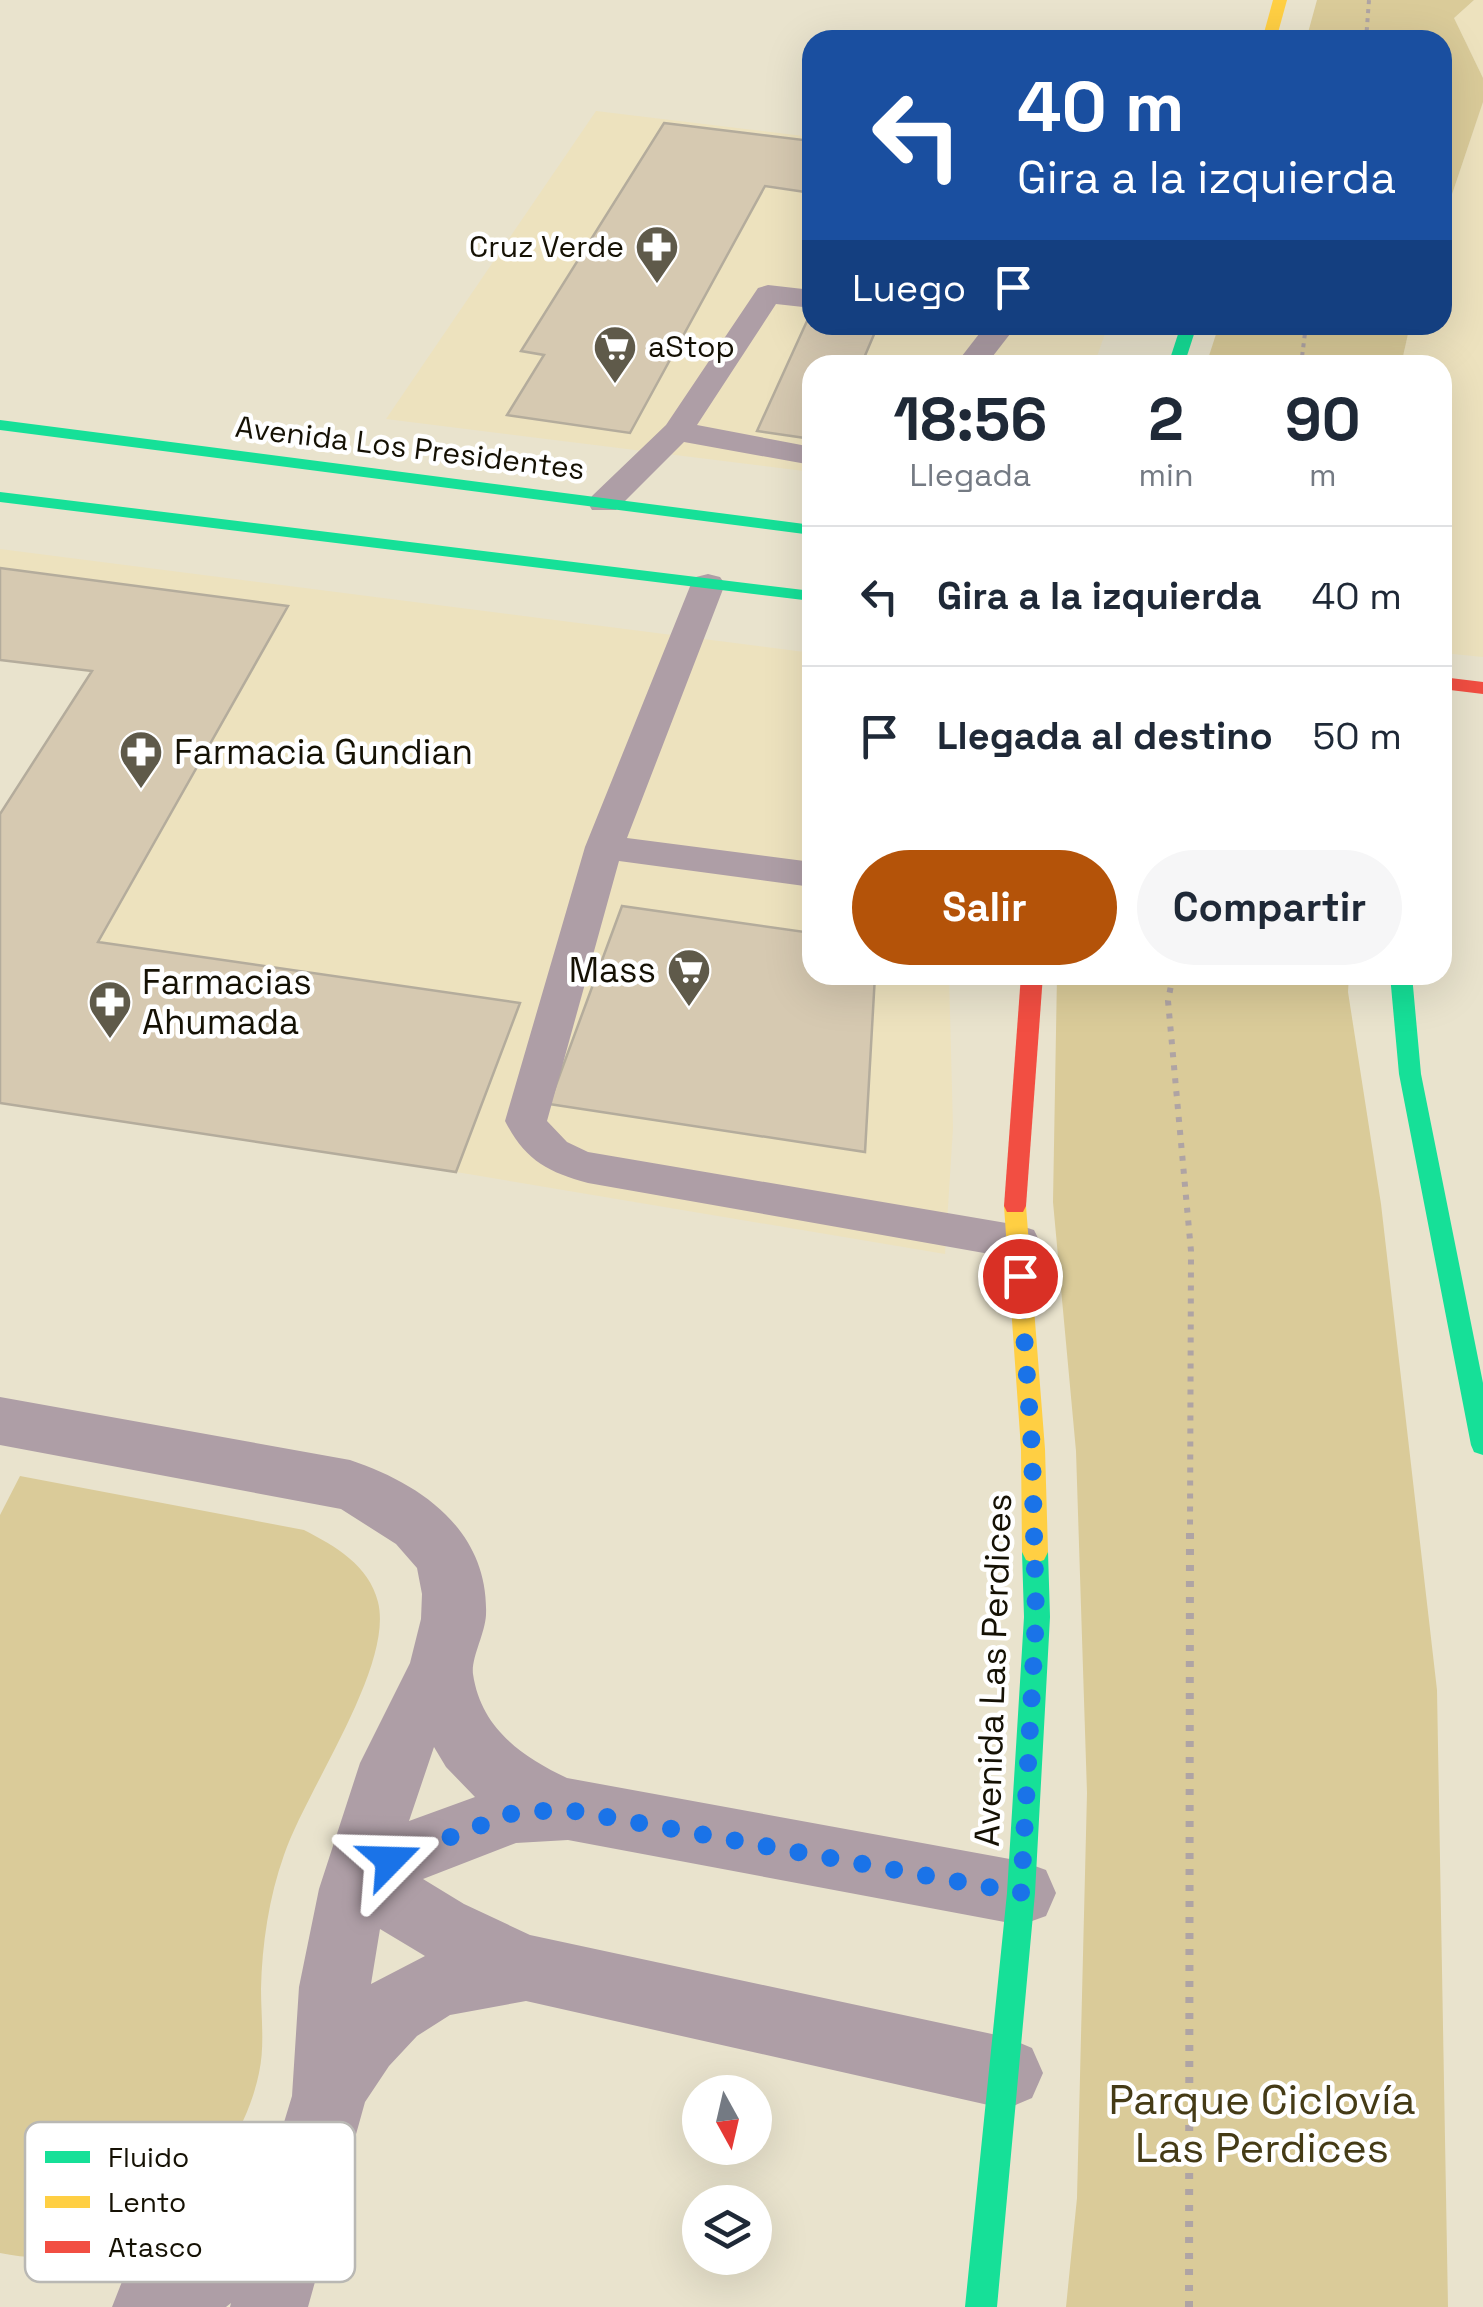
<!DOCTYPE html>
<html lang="es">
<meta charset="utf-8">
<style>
:root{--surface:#fff;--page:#f6f6f7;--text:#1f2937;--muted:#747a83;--line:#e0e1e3;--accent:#b45309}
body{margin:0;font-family:"Space Grotesk",sans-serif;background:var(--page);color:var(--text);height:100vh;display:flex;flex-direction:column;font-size:38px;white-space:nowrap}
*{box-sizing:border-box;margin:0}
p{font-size:32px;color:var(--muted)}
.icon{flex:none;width:55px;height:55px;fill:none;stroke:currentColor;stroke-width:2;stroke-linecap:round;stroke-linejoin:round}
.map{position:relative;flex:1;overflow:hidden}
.sheet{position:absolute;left:802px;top:355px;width:650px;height:630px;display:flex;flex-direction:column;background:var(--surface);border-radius:30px;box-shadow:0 10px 40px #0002}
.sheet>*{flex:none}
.banner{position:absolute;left:802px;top:30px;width:650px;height:305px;border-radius:30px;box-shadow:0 10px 40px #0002;background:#1a4fa0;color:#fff;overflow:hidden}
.needle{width:65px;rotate:172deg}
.controls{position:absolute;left:682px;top:2075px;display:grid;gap:20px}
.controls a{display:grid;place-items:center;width:90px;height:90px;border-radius:50%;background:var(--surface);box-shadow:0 10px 40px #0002;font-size:50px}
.pin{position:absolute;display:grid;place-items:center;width:85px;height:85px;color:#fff;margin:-42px;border:5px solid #fff;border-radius:50%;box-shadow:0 2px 10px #0007}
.me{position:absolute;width:110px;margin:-55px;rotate:68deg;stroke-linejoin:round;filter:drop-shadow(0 0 8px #0008)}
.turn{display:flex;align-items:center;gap:35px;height:210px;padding:0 50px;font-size:45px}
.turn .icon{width:130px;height:130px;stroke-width:2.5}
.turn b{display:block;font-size:70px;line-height:85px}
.then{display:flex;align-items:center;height:95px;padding:0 50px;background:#0003;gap:20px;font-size:38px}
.eta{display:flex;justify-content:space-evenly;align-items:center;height:170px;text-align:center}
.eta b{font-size:60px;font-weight:800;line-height:70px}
.button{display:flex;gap:20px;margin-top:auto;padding:20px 50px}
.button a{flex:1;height:115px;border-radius:60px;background:var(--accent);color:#fff;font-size:40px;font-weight:800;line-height:115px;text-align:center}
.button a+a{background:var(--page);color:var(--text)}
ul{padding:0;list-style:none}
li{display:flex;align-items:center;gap:30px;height:140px;padding:0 50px;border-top:2px solid var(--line)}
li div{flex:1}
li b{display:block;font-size:38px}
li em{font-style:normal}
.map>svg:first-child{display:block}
.built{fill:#ede2be}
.green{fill:#dacb99}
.building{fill:#d6c9b1;stroke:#b4ac9c;stroke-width:2.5}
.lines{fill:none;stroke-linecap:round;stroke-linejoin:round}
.path-far2{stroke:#afa4a4;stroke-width:4;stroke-dasharray:4 5;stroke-linecap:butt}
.path-far1{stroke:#afa4a4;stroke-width:6;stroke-dasharray:5 8;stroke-linecap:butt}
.path{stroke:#afa4a4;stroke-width:8;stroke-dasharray:6 10;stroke-linecap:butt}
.lane{fill:#ae9ea6;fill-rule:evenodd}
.street{fill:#ae9ea6;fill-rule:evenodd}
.fast{fill:#16e098;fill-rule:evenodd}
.slow{fill:#ffcf43;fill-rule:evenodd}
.jam{fill:#f24e42;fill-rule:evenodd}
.route{stroke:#1a73e8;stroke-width:18;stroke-dasharray:0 32.4}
.labels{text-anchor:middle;stroke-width:9;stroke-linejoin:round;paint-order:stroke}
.far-poi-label{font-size:30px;fill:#151104;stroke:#fff;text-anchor:end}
.far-street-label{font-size:30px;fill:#151104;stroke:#fff}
.poi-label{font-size:35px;fill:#151104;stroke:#fff;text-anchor:start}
.street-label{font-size:35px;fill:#151104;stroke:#fff}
.near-park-label{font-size:42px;fill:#453b16;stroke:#fff}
.key{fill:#fff;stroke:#b9b8b4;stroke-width:2.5}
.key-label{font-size:28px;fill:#151104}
</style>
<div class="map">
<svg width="1483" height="2307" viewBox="0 0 1483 2307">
<rect width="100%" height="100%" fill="#e9e3cd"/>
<g class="built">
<path d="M1474,0H1483V78L1454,18Z"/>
<path d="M1483,102V657L1443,653L1442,365H1401L1410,325H1442L1443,221Z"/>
<path d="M596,111L812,137V325H1108L1094,365H812V472L386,419Z"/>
<path d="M0,549L812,653V975H949L953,1128L945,1254L456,1172L0,1103V814L91,672L0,660Z"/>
</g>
<g class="green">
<path d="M1317,0H1474L1454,18L1483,78V102L1443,221L1442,40H1306Z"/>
<path d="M1219,325H1410L1401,365H1206Z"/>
<path d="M1057,975H1349L1348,992L1381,1204L1437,1690L1448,2307H1066L1077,2198L1087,1793L1076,1451L1053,1202Z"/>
<path d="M20,1476L304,1530C335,1546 369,1565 378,1602C394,1666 306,1790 284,1855C269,1897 262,1944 261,1989C261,2016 265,2046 259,2073C235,2188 116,2278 0,2253V1515Z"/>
</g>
<g class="building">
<path d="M664,123L812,141V193L765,186L630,433L507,415L544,355L521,351Z"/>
<path d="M812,310V325H878L861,365H812V439L757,431Z"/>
<path d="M0,568L288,606L98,942L520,1003L456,1172L0,1103V814L92,671L0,660Z"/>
<path d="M622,906L812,933V975H875L865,1152L549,1104Z"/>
</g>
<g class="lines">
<g class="path-far2">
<path d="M1366,40L1369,0"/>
<path d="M1301,365L1306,325"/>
</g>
<path class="path-far1" d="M1173,975L1168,1001L1191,1251L1190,1528"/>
<path class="path" d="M1189,2307L1190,1526"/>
<g class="lane">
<path d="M768,285L812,290V308L776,304L697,425L812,447V465L684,442L616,510H592L588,503L592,496L666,425L758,288Z"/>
<path d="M986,325H1017L986,365H955Z"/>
<path d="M708,574L720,577L725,584L627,838L812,862V887L619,861L547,1121L567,1142L588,1152L1018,1225L1034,1230L1040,1242L1034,1254L1018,1259L588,1183C547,1172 525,1160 505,1121L585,847L691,584L696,577Z"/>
</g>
<path class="street" d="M0,1397L350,1460C422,1484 489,1531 486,1615C485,1634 471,1658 473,1674C481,1728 521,1756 567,1778L1021,1861L1046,1870L1056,1893L1046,1916L1021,1925L568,1840L516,1843L423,1879L464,1904L530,1935L1006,2037L1032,2048L1043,2073L1032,2098L1006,2109L526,2001L450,2015L417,2036L389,2066L365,2102L308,2307H230L231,2303L226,2307H112L123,2279L166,2256L205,2226L275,2152L292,2096L299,1987L319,1889L360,1763L410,1663L421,1619L422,1594L417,1568L396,1544L341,1509L0,1445ZM434,1747L446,1767L475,1797L409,1821ZM380,1929L425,1956L371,1984Z"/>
<g class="fast">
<path d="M1181,325H1197L1184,365H1168Z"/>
<path d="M0,420L812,525V535L0,430Z"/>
<path d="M0,492L812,591V601L0,502Z"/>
<path d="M1390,975H1412L1421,1074L1483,1383V1455L1474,1452L1471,1445L1399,1074Z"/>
<path d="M1035,1541L1044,1544L1048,1552L1050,1617L1035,1893L997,2307H965L1007,1893L1024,1617L1022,1552L1026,1544Z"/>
</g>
<g class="slow">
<path d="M1273,0H1287L1276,40H1262Z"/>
<path d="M1015,1197L1023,1200L1026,1206L1045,1449L1048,1552L1044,1560L1035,1563L1026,1560L1022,1552L1021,1449L1004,1206L1007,1200Z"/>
</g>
<g class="jam">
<path d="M1442,677L1483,682V694L1442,689Z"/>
<path d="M1021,975H1043L1026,1206L1023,1212H1007L1004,1206Z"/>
</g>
</g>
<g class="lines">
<path class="route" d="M390,1860L516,1812L569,1810L1021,1893L1036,1617L1032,1449L1020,1276"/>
</g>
<defs>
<g id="pharmacy-pin" transform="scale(2.25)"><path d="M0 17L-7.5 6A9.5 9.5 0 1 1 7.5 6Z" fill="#5f5a4a" stroke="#fff"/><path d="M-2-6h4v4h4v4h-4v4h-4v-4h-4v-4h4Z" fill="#fff"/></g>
<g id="supermarket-pin" transform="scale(2.25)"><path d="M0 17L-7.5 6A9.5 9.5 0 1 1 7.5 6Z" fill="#5f5a4a" stroke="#fff"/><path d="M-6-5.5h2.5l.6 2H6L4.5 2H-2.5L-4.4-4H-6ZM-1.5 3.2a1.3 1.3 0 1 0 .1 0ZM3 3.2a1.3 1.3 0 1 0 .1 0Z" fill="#fff"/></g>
</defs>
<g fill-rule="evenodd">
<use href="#pharmacy-pin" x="657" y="247"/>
<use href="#supermarket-pin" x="615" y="347"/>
<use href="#pharmacy-pin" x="141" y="752"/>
<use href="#supermarket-pin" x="689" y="970"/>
<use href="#pharmacy-pin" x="110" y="1002"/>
</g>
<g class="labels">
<g class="far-poi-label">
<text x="624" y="257">Cruz Verde</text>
<text x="648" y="357" text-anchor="start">aStop</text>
</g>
<g class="far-street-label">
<text transform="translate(410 448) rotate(7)" y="10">Avenida Los Presidentes</text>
</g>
<g class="poi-label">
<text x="174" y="764">Farmacia Gundian</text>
<text x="656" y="982" text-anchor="end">Mass</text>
<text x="142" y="994">Farmacias<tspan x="142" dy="40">Ahumada</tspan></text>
</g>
<g class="street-label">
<text transform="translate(993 1670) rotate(-88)" y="12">Avenida Las Perdices</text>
</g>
<g class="near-park-label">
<text x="1262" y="2114">Parque Ciclovía<tspan x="1262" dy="48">Las Perdices</tspan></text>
</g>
</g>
<rect x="25" y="2122" width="330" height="160" rx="15" class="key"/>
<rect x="45" y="2151" width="45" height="12" fill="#16e098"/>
<rect x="45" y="2196" width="45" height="12" fill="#ffcf43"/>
<rect x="45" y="2241" width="45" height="12" fill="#f24e42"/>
<g class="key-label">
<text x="108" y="2167">Fluido</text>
<text x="108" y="2212">Lento</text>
<text x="108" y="2257">Atasco</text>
</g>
</svg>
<div class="controls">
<a><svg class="needle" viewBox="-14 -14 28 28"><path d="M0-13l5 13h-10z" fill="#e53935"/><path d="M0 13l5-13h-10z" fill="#747a83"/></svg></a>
<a><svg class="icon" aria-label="layers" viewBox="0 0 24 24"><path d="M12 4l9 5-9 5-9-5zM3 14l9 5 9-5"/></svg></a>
</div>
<div class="pin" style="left:1020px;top:1276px;background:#d93025"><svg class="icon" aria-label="arrive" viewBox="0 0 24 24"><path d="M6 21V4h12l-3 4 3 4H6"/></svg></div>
<svg class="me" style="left:390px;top:1860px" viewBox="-20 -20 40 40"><path d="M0-17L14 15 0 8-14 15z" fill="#1a73e8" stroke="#fff" stroke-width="4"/></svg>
<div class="banner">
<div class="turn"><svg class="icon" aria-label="left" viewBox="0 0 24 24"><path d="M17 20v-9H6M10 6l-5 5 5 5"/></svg><div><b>40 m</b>Gira a la izquierda</div></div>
<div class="then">Luego<svg class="icon" aria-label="arrive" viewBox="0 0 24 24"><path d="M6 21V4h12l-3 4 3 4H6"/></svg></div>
</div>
<section class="sheet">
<div class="eta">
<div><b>18:56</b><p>Llegada</p></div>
<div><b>2</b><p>min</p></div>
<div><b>90</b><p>m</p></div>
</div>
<ul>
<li><svg class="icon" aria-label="left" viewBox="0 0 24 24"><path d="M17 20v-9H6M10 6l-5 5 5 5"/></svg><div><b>Gira a la izquierda</b></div><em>40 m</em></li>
<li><svg class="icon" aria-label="arrive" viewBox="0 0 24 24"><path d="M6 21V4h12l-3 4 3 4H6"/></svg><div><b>Llegada al destino</b></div><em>50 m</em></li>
</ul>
<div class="button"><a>Salir</a><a>Compartir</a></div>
</section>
</div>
